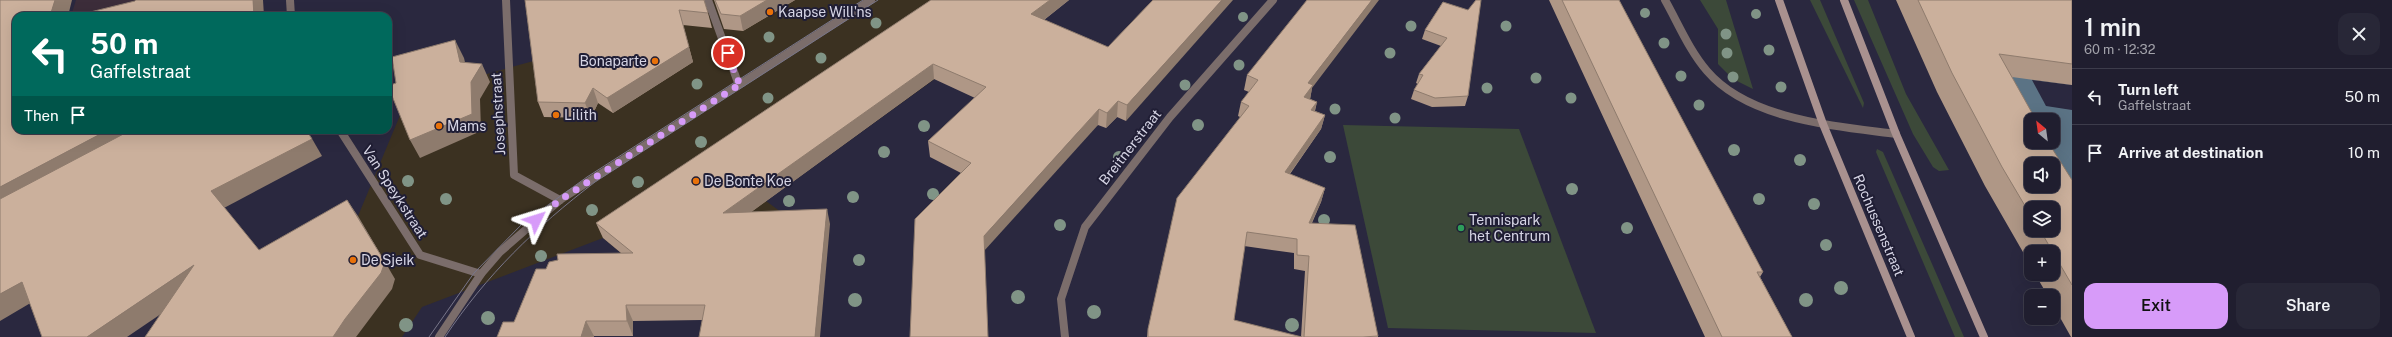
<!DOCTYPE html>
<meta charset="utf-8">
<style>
:root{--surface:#201e2f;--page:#282737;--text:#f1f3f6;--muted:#a2a2aa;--line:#3d3c4b;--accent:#d79bf9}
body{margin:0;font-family:"Public Sans",sans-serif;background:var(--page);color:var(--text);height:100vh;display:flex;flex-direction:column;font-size:15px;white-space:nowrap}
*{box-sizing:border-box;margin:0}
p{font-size:13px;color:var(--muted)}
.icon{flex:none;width:22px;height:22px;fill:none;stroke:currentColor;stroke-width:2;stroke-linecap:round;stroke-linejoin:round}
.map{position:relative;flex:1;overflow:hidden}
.panel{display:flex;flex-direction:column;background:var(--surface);width:320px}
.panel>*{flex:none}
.top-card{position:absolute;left:12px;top:12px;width:380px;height:122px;border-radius:12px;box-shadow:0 4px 16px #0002,0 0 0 1px var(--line);background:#00695c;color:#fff;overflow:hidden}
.needle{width:26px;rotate:331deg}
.buttons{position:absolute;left:2024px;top:113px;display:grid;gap:8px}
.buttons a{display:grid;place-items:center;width:36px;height:36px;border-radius:8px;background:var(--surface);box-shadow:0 4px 16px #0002,0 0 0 1px var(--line);font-size:20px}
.pin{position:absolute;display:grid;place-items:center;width:34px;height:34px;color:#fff;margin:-17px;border:2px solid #fff;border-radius:50%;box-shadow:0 1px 4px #0007}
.me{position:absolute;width:44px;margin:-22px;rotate:49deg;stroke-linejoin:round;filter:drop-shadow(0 0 3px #0008)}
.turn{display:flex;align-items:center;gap:14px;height:84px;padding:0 12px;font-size:18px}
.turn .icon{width:52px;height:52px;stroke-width:2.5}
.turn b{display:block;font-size:28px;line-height:34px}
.then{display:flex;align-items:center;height:38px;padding:0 12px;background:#0003;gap:8px;font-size:15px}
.round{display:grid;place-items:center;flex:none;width:42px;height:42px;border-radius:12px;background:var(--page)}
.summary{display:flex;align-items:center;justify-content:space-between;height:68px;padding:0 12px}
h1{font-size:24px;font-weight:600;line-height:30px}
.action{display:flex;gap:8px;margin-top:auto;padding:8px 12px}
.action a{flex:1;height:46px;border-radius:12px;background:var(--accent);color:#111;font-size:16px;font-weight:600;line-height:46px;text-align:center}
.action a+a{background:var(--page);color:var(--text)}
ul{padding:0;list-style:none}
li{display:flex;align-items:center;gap:12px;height:56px;padding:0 12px;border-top:1px solid var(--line)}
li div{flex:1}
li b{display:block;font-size:15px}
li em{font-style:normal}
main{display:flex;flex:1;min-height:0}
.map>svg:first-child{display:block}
.commercial{fill:#3b3121}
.education{fill:#3c2d3a}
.green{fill:#3c4939}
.water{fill:#5b7385;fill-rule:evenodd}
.pier{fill:#2a283f}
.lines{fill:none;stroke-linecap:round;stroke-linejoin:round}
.street{stroke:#7b6d6b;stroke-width:8}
.secondary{stroke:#a9918f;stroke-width:8}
.tram{stroke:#78768a;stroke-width:1}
.tree{fill:#809486}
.wall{fill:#af9786;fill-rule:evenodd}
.shaded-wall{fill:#8e7b6d}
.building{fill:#cbb09c;stroke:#8e7b6d;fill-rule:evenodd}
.route{stroke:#d79bf9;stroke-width:7;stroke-dasharray:0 12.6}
.food-dot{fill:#e8710a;stroke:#201e35;stroke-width:1.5}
.leisure-dot{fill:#2e9e5b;stroke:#201e35;stroke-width:1.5}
.labels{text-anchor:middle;stroke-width:4;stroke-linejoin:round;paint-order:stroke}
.poi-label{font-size:14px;fill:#d6d5e5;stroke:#201e35;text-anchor:start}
.street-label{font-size:14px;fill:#d6d5e5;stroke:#201e35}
</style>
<main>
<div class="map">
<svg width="2072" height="337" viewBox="0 0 2072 337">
<rect width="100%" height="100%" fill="#2a283f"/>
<path class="commercial" d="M699,0H1044L766,201L781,212L651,278L603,238L422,307L402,337H256L270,267L358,216L406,101L469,79L537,60Z"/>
<path class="education" d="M76,0H143L101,16H71Z"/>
<g class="green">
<path d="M1700,0H1726L1753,89L1733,79L1718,64V29Z"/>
<path d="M1810,0H1820L1864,103L1863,108Z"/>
<path d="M1854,0H1868L1906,94L1949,170L1939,171L1933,167L1913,134Z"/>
<path d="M1343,125L1519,129L1596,333L1388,328Z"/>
<path d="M1877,149L1883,152L1964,337H1955L1876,152Z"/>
</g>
<path class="water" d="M1986,66L2028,72L2033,80L2072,85V212L2053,164H2044ZM2031,120H2053V142H2031Z"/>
<path class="pier" d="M2032,80L2072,85V110L2046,106Z"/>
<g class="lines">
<g class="street">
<path d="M290,0L291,16"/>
<path d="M506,0L514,175L560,200"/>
<path d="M708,0L737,80L742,83"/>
<path d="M1665,0C1678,23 1689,50 1707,71C1749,120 1835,126 1896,134"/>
<path d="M340,130L420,255L481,274"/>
<path d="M439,337L481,274L500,252L560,200L871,0"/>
<path d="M1065,337L1061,299L1085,227L1170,117L1273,0"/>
</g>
<g class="secondary">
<path d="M1779,0L1823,124L1911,337"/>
<path d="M1844,0L1896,134L1984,337"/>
</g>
<g class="tram">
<path d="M429,337L474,273L523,223L587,177L863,0"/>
<path d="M445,337C486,275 536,227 595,182L878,0"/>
</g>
</g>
<g class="tree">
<circle cx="1645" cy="13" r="5"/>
<circle cx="1756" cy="14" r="5"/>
<circle cx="1243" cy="17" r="5"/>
<circle cx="876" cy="23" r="5.5"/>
<circle cx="1411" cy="26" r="5.5"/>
<circle cx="1506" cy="26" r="5.5"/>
<circle cx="1726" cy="34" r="5.5"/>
<circle cx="769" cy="37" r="5.5"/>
<circle cx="1664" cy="43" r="5.5"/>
<circle cx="1769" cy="50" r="5.5"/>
<circle cx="1390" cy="53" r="5.5"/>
<circle cx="1727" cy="53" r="5.5"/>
<circle cx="821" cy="58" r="5.5"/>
<circle cx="1239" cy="65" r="5.5"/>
<circle cx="1681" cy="76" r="5.5"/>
<circle cx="1733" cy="77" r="5.5"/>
<circle cx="1536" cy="78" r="5.5"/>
<circle cx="697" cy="84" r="5.5"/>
<circle cx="1185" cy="85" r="5.5"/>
<circle cx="1781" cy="87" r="5.5"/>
<circle cx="1487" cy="88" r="5.5"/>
<circle cx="768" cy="98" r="5.5"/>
<circle cx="1571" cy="98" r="5.5"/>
<circle cx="1699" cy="105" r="5.5"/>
<circle cx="1335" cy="109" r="5.5"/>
<circle cx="1395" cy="118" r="5.5"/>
<circle cx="1198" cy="125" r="6"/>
<circle cx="924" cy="126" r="6"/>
<circle cx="701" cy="142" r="6"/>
<circle cx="1734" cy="150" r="6"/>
<circle cx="884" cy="152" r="6"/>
<circle cx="1119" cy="157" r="6"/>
<circle cx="1330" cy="157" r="6"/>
<circle cx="1800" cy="160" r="6"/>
<circle cx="408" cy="181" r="6"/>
<circle cx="638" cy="182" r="6"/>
<circle cx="1572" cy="189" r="6"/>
<circle cx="933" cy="194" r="6"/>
<circle cx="853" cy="197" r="6"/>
<circle cx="446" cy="199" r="6"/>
<circle cx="1759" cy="199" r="6"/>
<circle cx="789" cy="201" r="6"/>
<circle cx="1814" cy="204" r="6"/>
<circle cx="592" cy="210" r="6"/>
<circle cx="1324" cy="220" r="6"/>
<circle cx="1060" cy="225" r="6"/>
<circle cx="1627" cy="228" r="6"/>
<circle cx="1826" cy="245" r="6"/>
<circle cx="541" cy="256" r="6"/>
<circle cx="859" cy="260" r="6"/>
<circle cx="1841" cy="288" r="7"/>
<circle cx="1018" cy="297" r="7"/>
<circle cx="855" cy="300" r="7"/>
<circle cx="1806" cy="300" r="7"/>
<circle cx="1094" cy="312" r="7"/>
<circle cx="488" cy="318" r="7"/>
<circle cx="406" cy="325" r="7"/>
<circle cx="1292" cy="325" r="7"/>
</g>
<g class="wall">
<path d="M525,0H704L708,13L712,28L683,25L693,62L613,113L598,103L591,118L544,117L538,102Z"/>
<path d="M714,0H795L743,31L724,29Z"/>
<path d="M931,0H1069L1044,20L1108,47L1153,0L1126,121L1117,117L1106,128L1098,125L961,173L930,157L928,141L975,98L934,79L751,212L830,224L702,320L633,321V336H594L514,322L546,269L621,253L603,238L596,223Z"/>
<path d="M1549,0H1619L1763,272L1760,277L1792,337H1705Z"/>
<path d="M1896,0H2072V85L2012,77L2031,120L2072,180V337H2071L2053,305V296H2048L2035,274H2053V252H2031V266L1985,186L1937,92ZM2031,208L2053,230H2031Z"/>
<path d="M1443,2L1468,96L1465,106L1432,107L1411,99L1414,90L1418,84L1416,83L1419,74L1441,46L1422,39L1425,30Z"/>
<path d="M1247,75L1312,88L1310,99L1317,102L1315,111L1325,115L1321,129L1290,174L1325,188L1321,202L1312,223L1378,336V337H1147L1148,329L1240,117L1238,116L1241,102L1249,92L1244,90ZM1244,246L1294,253V269L1305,271L1301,337L1234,320Z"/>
</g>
<g class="shaded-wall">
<path d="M55,0H72L68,16H50Z"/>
<path d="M253,0H263L264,16H254Z"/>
<path d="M767,0H795L743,31L740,16Z"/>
<path d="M1050,0H1069L1031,30V14Z"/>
<path d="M1222,0H1233L1126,121L1127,105Z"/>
<path d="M1372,0H1379L1312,88L1310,100L1304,97L1308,83Z"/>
<path d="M679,10L693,62L613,113L607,98Z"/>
<path d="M455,40L464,58L469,79L460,62Z"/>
<path d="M482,64L490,82L480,99L481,131L420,158L410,140L471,82Z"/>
<path d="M933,64L934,79L728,229L723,213Z"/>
<path d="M593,88L598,103L591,118L585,103Z"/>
<path d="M1118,101L1117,117L1106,128L1107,113Z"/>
<path d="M1317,102L1313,116L1311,110Z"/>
<path d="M1099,109L1098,125L984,251V236Z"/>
<path d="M1325,115L1321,129L1281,186L1285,172Z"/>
<path d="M108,130H152L0,212V187Z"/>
<path d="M306,130H307L322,156L224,208L211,191Z"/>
<path d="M1325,188L1321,202L1305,237L1309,223Z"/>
<path d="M347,200L358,216L395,279L392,289L356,337H333Z"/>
<path d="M827,209L830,224L820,337H815Z"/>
<path d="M194,265L208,282L127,337H87Z"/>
<path d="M22,282L39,298L0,321V294Z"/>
<path d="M626,305L633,321V336L627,321Z"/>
<path d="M586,321L594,336V337H581Z"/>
</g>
<g class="building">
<path d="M0,0H55L50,16H16V130H108L0,187Z"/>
<path d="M136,0H253L254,16H74L135,1Z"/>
<path d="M525,0H704L708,13L679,10L689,47L607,98L593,88L585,103L538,102Z"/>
<path d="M715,0H767L740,16L721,14Z"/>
<path d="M931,0H1050L1031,14L1108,47L1153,0H1222L1127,105L1118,101L1107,113L1099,109L984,236L988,337H910L915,219L971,163L928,141L986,87L933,64L723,213L827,209L815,337H699L705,305H626L627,321H586L581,337H497L503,322H514L536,269H546L549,262L558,260L557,254L633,253L596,223Z"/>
<path d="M1307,0H1372L1308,83L1313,85L1304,97L1317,102L1311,110L1325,115L1285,172L1325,188L1309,223L1355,225L1378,336L1363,337H1304L1309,256L1297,255V239L1247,232L1234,320L1302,337H1148V329L1177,198L1249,106L1241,102L1258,80L1247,75Z"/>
<path d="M1476,0H1481L1468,96L1435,98L1414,90L1423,75L1419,74L1447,38L1425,30L1443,2L1468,10Z"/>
<path d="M1562,0H1619L1763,272H1757L1792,337H1722Z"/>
<path d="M1918,0H2072V64L1999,54L2036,120H2031V142H2048L2072,180V285L2040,230H2053V208H2031V216L2002,167L1952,73ZM2031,164H2053V186H2031Z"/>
<path d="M455,40L460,62L482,64L471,82L472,114L410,140L388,86L396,83L392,57Z"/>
<path d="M131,130H306L312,139L211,191L259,250L347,200L385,262L381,273L345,319L333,337H145L194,265L87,337H42L22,282L0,294V199Z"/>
</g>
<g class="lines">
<path class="route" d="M536,220L560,200L742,83L737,80L728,53"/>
</g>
<g class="food-dot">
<circle cx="770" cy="12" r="4"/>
<circle cx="655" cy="61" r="4"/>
<circle cx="556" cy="115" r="4"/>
<circle cx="439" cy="126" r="4"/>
<circle cx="696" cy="181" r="4"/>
<circle cx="353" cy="260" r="4"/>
</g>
<circle class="leisure-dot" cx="1461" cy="228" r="4"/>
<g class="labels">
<g class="poi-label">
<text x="778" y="17">Kaapse Will'ns</text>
<text x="647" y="66" text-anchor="end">Bonaparte</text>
<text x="564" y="120">Lilith</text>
<text x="447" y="131">Mams</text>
<text x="704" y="186">De Bonte Koe</text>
<text x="1469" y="225">Tennispark<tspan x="1469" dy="16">het Centrum</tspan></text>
<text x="361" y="265">De Sjeik</text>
</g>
<g class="street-label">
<text transform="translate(498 114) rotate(-93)" y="5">Josephstraat</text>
<text transform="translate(1130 147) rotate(-52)" y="5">Breitnerstraat</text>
<text transform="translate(395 192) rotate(57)" y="5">Van Speykstraat</text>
<text transform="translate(1879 225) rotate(67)" y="5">Rochussenstraat</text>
</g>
</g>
</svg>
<div class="buttons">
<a><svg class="needle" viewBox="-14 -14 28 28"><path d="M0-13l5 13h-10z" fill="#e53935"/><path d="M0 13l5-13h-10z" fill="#a2a2aa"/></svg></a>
<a><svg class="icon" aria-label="sound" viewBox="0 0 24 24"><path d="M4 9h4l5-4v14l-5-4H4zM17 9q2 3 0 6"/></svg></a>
<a><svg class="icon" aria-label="layers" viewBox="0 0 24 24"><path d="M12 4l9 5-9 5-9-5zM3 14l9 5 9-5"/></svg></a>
<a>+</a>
<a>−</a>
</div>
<div class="pin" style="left:728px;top:53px;background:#d93025"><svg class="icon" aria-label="arrive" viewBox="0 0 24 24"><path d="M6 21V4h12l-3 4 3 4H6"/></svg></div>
<svg class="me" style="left:536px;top:220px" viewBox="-20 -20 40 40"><path d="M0-17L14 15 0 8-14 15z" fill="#d79bf9" stroke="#fff" stroke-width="4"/></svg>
<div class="top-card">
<div class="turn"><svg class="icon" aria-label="left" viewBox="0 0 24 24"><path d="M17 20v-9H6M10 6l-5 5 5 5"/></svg><div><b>50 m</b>Gaffelstraat</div></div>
<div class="then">Then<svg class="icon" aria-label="arrive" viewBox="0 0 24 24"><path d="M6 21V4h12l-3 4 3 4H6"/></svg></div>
</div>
</div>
<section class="panel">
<div class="summary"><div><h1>1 min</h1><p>60 m · 12:32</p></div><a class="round"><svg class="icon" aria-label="close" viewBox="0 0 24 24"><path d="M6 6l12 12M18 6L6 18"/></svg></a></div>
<ul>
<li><svg class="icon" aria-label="left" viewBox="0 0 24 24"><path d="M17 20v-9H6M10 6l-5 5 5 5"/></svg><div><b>Turn left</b><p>Gaffelstraat</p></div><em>50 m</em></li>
<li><svg class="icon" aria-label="arrive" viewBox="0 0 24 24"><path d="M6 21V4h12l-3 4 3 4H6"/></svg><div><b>Arrive at destination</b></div><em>10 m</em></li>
</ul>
<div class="action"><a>Exit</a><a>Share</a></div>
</section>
</main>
